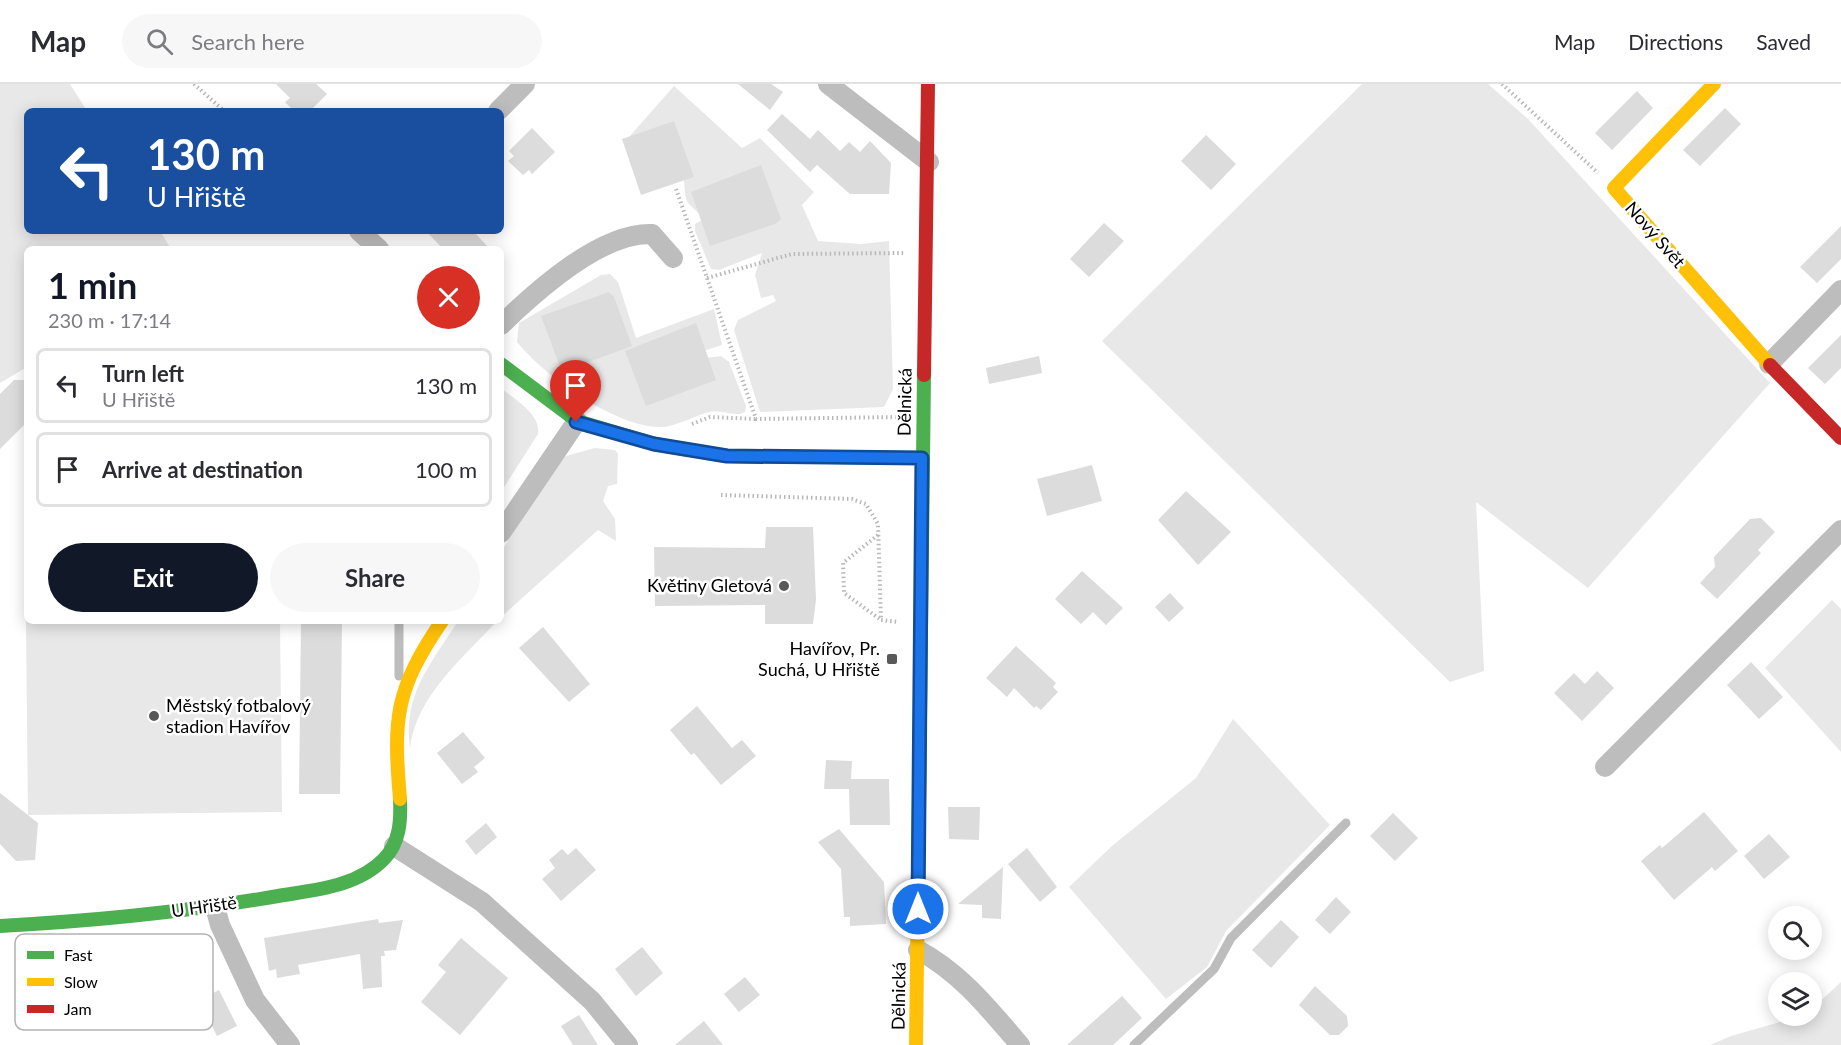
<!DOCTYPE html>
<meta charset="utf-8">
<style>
:root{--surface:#fff;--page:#f7f7f7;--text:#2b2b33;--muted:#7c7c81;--line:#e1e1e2;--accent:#111827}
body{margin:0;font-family:Lato,sans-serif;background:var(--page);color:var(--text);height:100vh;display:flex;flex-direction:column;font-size:22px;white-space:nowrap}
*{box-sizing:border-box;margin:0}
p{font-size:20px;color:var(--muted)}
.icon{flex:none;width:33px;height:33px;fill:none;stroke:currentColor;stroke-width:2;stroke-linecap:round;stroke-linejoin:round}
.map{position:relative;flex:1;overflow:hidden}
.drawer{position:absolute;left:24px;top:162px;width:480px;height:378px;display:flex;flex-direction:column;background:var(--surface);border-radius:9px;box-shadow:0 3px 15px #0003}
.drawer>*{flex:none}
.banner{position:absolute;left:24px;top:24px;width:480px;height:126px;border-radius:9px;box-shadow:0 3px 15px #0003;background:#1a4fa0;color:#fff;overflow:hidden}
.buttons{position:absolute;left:1768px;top:822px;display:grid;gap:12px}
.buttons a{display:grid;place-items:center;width:54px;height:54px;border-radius:50%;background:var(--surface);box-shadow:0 3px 15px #0003;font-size:30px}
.pin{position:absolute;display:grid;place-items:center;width:51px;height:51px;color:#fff;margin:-62px -26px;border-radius:50% 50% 50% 0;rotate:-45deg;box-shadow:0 0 6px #0007}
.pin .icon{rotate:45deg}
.me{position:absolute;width:66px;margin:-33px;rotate:0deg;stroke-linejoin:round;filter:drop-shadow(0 0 4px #0008)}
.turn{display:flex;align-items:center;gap:21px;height:126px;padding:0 24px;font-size:27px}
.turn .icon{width:78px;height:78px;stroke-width:2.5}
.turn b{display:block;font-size:42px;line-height:51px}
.round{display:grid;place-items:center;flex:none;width:63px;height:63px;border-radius:32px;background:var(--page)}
.head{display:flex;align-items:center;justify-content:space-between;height:102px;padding:0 24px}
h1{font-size:36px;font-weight:700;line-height:45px;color:var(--accent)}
.primary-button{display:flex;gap:12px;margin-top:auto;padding:12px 24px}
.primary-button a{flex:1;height:69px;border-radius:36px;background:var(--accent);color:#fff;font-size:24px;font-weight:700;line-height:69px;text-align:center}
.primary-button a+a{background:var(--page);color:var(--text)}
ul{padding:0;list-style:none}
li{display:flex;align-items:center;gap:18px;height:75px;margin:0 12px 9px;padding:0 12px;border:3px solid var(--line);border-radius:9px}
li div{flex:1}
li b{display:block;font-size:22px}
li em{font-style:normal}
header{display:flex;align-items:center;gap:36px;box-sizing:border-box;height:84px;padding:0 30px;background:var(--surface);border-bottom:2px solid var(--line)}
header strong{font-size:28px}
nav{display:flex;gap:33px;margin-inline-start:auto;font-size:21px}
.search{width:420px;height:54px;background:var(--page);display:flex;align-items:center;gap:15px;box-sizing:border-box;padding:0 21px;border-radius:33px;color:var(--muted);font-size:22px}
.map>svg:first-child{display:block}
.green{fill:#e8e8e8}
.building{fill:#dcdcdc}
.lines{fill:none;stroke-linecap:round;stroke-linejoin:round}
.path{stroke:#b8b8b8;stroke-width:4;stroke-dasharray:1.5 3;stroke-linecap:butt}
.lane{stroke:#bdbdbd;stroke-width:9}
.street{stroke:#bdbdbd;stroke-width:20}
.fast{stroke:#4caf50;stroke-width:14}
.slow{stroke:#ffc107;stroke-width:14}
.jam{stroke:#c62828;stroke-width:14}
.route-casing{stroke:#114b97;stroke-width:15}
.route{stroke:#1a73e8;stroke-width:10}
.poi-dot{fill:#595959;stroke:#fff;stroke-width:2}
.labels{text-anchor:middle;stroke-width:5;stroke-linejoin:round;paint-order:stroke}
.street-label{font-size:18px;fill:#000;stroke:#fff}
.poi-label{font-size:18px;fill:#000;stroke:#fff;text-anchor:end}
.key{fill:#fff;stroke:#b2b2b2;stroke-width:1.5}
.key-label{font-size:16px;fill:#000}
</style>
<header>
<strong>Map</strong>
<div class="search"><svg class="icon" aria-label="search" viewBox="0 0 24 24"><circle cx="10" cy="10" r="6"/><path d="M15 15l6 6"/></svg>Search here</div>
<nav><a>Map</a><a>Directions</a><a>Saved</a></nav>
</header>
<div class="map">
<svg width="1841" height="961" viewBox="0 0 1841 961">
<rect width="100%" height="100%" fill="#fff"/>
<g class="green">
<path d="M0,0H70L87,27H27V147H160L171,165H27V283L0,299Z"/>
<path d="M1362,0H1488L1528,35L1770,299L1588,504L1476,418L1484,587L1450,598L1102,257Z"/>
<path d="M674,2L742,64L760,54L814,108L802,121L818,157L861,160L889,157L893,305L884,323L760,328L734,246L738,236L776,217L773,211L761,214L755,191L762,169L719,186L711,185L695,147V140L704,135C687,115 686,126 684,96L693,93L674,38L629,53Z"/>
<path d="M610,190L618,198L636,254L714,225L722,261L703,267L705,274L721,272L729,278L746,322L745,328C734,334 722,325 709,328C693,332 673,345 656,343C610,339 546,293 517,258L519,239L601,191Z"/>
<path d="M501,304C515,316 541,330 538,350L501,408Z"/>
<path d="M24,350H27V537H280L282,728L28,731Z"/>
<path d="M595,364L615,366L618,370L617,400L608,402L603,417L615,435L616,457L598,446L501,533V468L555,382L566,372Z"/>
<path d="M1832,516L1841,525V668L1765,584Z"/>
<path d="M458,537H497C463,574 416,612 410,664C403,609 430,582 458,537Z"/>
<path d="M1233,635L1330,741L1226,847L1207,883L1166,915L1069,803L1112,762L1196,694Z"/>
<path d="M1841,898V961H1710L1731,952L1801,932H1812V925Z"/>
</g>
<g class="building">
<path d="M276,0H316L327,10L310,27H294L285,18L290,14Z"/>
<path d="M738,0H771L783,8L770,26Z"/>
<path d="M1637,7L1653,24L1612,66L1595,49Z"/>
<path d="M1725,24L1741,40L1700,82L1683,66Z"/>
<path d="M782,30L810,55L818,46L840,67L849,58L860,68L870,57L891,79L889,110H850L817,81L810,88L767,46Z"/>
<path d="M674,37L694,93L641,111L622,55Z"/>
<path d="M532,44L555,68L532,90L529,86L523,91L508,77L514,72L509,67Z"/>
<path d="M1206,51L1236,80L1211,106L1181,77Z"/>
<path d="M761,81L781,135L775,140L710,162L691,108Z"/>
<path d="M1104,139L1124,157L1089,193L1070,175Z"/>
<path d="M1841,142V175L1817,199L1800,183Z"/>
<path d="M426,147H473L490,165H443Z"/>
<path d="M609,208L614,213L632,262L562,288L541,232Z"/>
<path d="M696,239L716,296L646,322L625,267Z"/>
<path d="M1841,251V284L1825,300L1808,284Z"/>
<path d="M1039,272L1042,289L989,300L986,284Z"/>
<path d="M14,296H27V338L0,365V310Z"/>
<path d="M1092,381L1102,417L1047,432L1037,395Z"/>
<path d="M1186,407L1231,448L1198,481L1158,436Z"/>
<path d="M1761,434L1775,448L1758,466L1761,469L1717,515L1700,499L1715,483L1714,473L1750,435Z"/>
<path d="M766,443H813L816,516L813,540H765V521L655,522L654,463L765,464Z"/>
<path d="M1082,487L1123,524L1106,541L1093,528L1081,540L1055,515Z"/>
<path d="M1170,509L1184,524L1169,538L1155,523Z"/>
<path d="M301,537H342L340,710H299Z"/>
<path d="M543,543L590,600L569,618L519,564Z"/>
<path d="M1016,562L1056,599L1053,603L1058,608L1041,626L1036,622L1034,624L1014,604L1007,613L986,594Z"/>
<path d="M1751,578L1783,613L1759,635L1727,601Z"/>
<path d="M1597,587L1614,604L1582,637L1554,609L1574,589L1585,600Z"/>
<path d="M697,622L732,664L742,656L756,672L721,701L694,669L691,671L670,646Z"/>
<path d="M463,648L485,674L474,683L478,688L462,700L437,669Z"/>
<path d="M826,676L852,677L851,695H889L890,741H850L849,705H824Z"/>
<path d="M0,709L38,739L35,776L16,777L0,760Z"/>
<path d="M948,723H980L979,756L949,755Z"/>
<path d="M1704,728L1738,767L1715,787L1712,783L1674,816L1641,777L1660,761L1662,764Z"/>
<path d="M1393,729L1418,754L1395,777L1370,752Z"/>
<path d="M486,739L497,753L476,771L465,757Z"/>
<path d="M839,745L884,798L886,840L850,842V833H844L841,785L818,758Z"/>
<path d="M1769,750L1790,773L1764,795L1744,772Z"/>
<path d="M576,764L596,786L561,817L542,795L555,784L549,776L562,765L568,771Z"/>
<path d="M1027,764L1057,803L1040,818L1008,780Z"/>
<path d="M1003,783L1001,835L982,834V821L958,820Z"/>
<path d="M1336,813L1351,828L1330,850L1315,836Z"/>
<path d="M378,835L379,839L403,836L396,866L384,867L385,872H381L382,903L363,905L360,870L298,881L300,890L277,894L276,885L269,887L264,854Z"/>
<path d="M1281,836L1299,853L1271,884L1252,866Z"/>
<path d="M461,854L508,894L460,951L421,918L446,888L438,881Z"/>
<path d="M642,863L663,889L636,912L615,885Z"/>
<path d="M745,893L760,911L739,928L724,910Z"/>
<path d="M1315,902L1347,932L1348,942L1339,951H1330L1299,921Z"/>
<path d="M219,906L237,942L217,952L199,916Z"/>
<path d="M1122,912L1142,934L1113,961H1067Z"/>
<path d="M579,931L598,961H573L561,942Z"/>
<path d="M704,937L723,961H675Z"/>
</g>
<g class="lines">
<g class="path">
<path d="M194,0L224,27"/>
<path d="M1502,0L1598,89"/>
<path d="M676,105L756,335L901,333"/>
<path d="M707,194L792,170L904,169"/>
<path d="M692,340L710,333L756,335"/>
<path d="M721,411L852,415L866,420L878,440L881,536L899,538"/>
<path d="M878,451L843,479L844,509L881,536"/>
</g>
<g class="lane">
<path d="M399,592V537"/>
<path d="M1134,961L1214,885L1231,854L1346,739"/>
</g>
<g class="street">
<path d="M828,0L929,78"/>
<path d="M498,27L525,0"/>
<path d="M359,147L379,165"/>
<path d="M501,241C536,207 601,148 652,150L673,174"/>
<path d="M1769,280L1841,206"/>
<path d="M501,449L577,337"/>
<path d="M1605,683L1841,446"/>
<path d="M394,762L482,818L592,917L628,961"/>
<path d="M215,823L220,841L255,916L290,961"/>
<path d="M918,866C961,889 989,925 1020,961"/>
</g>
<g class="fast">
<path d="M501,280L577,337L654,360L727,372L922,374"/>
<path d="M919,719L924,291"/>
<path d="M0,842C93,837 186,828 278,812C314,806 357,803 384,775C400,759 401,736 400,715"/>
</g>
<g class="slow">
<path d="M1714,0L1614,104L1770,281"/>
<path d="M400,715C393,634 395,606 442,537"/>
<path d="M916,961L919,719"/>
</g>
<g class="jam">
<path d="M1770,281L1841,354"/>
<path d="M924,291L928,0"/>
</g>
</g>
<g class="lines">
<g class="route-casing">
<path id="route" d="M576,338L654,360L727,372L922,374L918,825"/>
</g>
<use href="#route" class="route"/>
</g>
<g class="poi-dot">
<circle cx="784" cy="502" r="6"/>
<rect x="886" y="569" width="12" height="12" rx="3"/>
<circle cx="154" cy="632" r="6"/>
</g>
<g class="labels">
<g class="street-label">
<text transform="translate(1655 151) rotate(49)" y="6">Nový Svět</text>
<text transform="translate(905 318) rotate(-89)" y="6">Dělnická</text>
<text transform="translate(204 823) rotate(-8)" y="6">U Hřiště</text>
<text transform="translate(899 912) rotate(-89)" y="6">Dělnická</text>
</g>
<g class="poi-label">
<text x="772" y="508">Květiny Gletová</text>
<text x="880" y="571">Havířov, Pr.<tspan x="880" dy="21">Suchá, U Hřiště</tspan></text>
<text x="166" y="628" text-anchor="start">Městský fotbalový<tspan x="166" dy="21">stadion Havířov</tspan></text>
</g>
</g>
<rect x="15" y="850" width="198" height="96" rx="9" class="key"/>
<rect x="27" y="867" width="27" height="8" fill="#4caf50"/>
<rect x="27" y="894" width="27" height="8" fill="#ffc107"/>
<rect x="27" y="921" width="27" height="8" fill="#c62828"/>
<g class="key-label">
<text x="64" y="877">Fast</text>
<text x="64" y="904">Slow</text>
<text x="64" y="931">Jam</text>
</g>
</svg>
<div class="buttons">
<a><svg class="icon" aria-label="search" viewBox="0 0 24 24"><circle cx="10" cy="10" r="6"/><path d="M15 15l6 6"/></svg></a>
<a><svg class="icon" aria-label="layers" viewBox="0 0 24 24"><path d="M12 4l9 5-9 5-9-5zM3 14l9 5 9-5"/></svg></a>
</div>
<div class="pin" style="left:576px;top:338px;background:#d93025"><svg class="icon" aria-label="arrive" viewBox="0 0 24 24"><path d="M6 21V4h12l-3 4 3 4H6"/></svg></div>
<svg class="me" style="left:918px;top:825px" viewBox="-20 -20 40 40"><circle r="17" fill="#1a73e8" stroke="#fff" stroke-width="3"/><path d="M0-11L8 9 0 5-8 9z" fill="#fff"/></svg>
<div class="banner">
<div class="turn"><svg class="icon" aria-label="left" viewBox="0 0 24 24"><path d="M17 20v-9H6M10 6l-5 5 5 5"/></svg><div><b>130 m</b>U Hřiště</div></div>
</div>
<section class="drawer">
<div class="head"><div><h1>1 min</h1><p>230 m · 17:14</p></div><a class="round" style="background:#d93025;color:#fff"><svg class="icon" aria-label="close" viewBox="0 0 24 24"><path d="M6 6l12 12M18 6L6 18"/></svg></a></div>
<ul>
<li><svg class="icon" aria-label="left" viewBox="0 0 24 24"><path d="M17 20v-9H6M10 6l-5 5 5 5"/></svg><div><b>Turn left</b><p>U Hřiště</p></div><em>130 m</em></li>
<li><svg class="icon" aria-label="arrive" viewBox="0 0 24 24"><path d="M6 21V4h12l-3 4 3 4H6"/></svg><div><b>Arrive at destination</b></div><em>100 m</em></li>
</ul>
<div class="primary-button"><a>Exit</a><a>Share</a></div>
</section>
</div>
